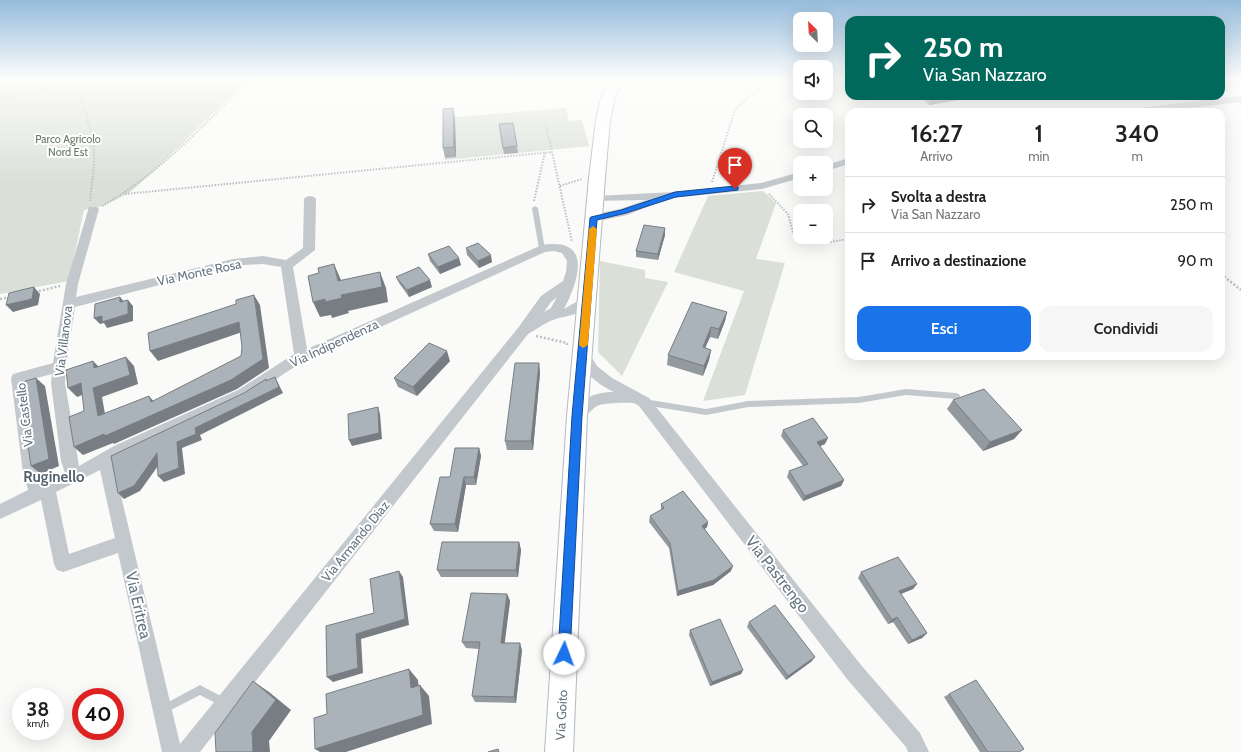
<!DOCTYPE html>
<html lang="it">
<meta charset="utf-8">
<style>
:root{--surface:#fff;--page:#f6f6f6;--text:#222;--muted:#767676;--line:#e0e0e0;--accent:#1a73e8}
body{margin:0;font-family:Cabin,sans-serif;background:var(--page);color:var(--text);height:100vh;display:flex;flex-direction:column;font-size:15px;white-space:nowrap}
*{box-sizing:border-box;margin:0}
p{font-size:13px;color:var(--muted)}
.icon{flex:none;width:22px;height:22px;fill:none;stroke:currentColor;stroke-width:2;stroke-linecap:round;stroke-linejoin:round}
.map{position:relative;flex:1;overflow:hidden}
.sheet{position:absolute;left:845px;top:108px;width:380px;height:252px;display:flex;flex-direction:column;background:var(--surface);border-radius:12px;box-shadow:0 4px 16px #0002}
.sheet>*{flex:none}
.banner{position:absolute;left:845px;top:16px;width:380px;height:84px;border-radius:12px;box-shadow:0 4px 16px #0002;background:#00695c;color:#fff;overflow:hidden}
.needle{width:26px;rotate:336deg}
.fabs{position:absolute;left:793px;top:12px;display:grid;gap:8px}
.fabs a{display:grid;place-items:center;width:40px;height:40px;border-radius:8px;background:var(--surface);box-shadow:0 4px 16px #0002;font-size:20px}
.speed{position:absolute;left:12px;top:688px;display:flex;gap:8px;font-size:20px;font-weight:700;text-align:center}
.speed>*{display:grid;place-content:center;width:52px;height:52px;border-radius:50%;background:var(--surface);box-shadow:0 4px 16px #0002;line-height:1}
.speed small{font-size:10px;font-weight:400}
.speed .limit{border:6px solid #d22;background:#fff;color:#111}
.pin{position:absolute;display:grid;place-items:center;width:34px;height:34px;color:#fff;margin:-41px -17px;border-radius:50% 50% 50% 0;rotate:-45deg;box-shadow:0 0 4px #0007}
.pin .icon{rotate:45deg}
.me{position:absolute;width:44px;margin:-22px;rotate:3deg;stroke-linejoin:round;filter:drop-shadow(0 0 3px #0008)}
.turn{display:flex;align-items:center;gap:14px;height:84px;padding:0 12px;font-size:18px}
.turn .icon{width:52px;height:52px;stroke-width:2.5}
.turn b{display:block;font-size:28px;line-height:34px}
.eta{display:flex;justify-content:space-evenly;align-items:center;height:68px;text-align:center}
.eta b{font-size:24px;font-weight:600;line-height:28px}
.action{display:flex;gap:8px;margin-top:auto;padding:8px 12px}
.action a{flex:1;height:46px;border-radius:12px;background:var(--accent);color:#fff;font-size:16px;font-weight:600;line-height:46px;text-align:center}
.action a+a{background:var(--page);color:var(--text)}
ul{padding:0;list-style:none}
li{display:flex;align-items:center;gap:12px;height:56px;padding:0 12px;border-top:1px solid var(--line)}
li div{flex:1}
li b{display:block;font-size:15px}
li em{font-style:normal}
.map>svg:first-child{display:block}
.green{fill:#dadfd7}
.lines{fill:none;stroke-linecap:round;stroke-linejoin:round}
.secondary-casing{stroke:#b3babf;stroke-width:2}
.path-far1{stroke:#bbbfc2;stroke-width:2;stroke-dasharray:1.5 1.5;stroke-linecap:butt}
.path{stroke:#bbbfc2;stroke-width:2.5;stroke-dasharray:2 2;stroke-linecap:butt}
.lane{fill:#c3c8cc;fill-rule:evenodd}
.street{fill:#c3c8cc;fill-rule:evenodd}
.secondary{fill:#fff;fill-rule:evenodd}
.wall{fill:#929a9f}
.shaded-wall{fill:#777d82}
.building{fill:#aab3b9;stroke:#777d82}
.route{fill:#1a73e8;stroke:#114b97}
.slow{fill:#f59e0b}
.labels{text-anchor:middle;stroke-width:4;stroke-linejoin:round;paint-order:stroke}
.far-park-label{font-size:11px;fill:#687a64;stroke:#fff}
.street-label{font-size:13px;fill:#657683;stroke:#fff}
.quarter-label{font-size:15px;font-weight:bold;fill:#57646e;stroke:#fff}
.near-street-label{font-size:16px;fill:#657683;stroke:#fff}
</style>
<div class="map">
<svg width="1241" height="752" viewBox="0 0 1241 752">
<rect width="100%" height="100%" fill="#fafaf8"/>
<g class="green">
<path d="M0,79H248L153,172L129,193L103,206L84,210L69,281L0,294Z"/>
<path d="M566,108L569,121L582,120L589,146L445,160V118Z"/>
<path d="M763,191L776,203L756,259L785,263L745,395L703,401L744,291L674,272L708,196Z"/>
<path d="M600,261L645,270V278L668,282L622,376L598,352Z"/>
</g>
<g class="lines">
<g class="secondary-casing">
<path id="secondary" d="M610,79H622L614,101L610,120L605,178L587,416L573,752H545L567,416L589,178L596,120L600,101Z"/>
</g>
<g class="path-far1">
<path d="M77,79L94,145V164L90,201"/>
<path d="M0,99L55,87L77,86"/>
<path d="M546,125L572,242"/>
<path d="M712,182L735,110L752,94L767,84L781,79"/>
<path d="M560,186L582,179"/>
<path d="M125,194L552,152"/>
<path d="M769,194L788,214L793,232L803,241L830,242L849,239"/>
<path d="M534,201L545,152"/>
<path d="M102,206C159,174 204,125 250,79"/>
</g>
<g class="path">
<path d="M1221,274L1241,290"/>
<path d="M35,292L60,286"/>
<path d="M0,299L11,297"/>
<path d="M536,336L567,343V345"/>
</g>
<g class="lane">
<path d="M535,206L538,208L545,249L542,251L539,249L532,208Z"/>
<path d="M906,389L956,393L959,394L960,396L959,398L956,399L906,395L859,403L748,407L706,415L644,405L641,404L640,402L641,400L644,399L706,409L748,401L859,397Z"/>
<path d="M200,685L228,700L230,703L228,706L225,708L200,695L167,712L164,714L161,712L159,709L161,706Z"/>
</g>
<g class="street">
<path d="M1241,96V102L1155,112H1125L1130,109Z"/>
<path d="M849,158V164L826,171V165Z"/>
<path d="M800,172V178L762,189L661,199L660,202L627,215L594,222L590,221L588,218L590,215L620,209L646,200L591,201L589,199L591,197L595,196L675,192L761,183Z"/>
<path d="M310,196L314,197L316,199L315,250L293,267L307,349L542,245C593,237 579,280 564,309L588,295L593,297L594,300C585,315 567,315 553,320C544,323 536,330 528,334L200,752H162L118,553L63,572L57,570L54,564L41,500L0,519V504L28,490L23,473L11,378L13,374L53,363L66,284L89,207H97L99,209L78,284L76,297L233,259L263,256L286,260L303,248L304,199L306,197ZM554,251L562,253L567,261L566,272L563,281L541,296L518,328L180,744L113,462L248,398C268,386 285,371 306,361L545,252ZM263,264L281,267L294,354L238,390L114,446L79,466L65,383L66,366L75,307L217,270L243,265ZM557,297L551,308L544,312L551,302ZM52,374L51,383L61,461L65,473L42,483L39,473L25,381ZM100,470L115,538L69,554L56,492Z"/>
<path d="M582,349L587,350L597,366L612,378L649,398L861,665L920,733L929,752H908L906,747L847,679L639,406C637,405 635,403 633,403C629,402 600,403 597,406C587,412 584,424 572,420L570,416C578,399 595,392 614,392C594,382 586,374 575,354L577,350Z"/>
</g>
<use href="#secondary" class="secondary"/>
</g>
<g class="wall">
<path d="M920,96H966L964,99L929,105Z"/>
<path d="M453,108L455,118L456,157L445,158L443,148Z"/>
<path d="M499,124L517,146L518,153L504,154Z"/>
<path d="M665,228V235L658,260L636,257V251Z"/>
<path d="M466,248L492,262L479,268L467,255Z"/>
<path d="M428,254L461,265L440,274L430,261Z"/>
<path d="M396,277L432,287L409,297L399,283Z"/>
<path d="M727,312L725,321L718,339L710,337L705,348L711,350L709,360L703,376L667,365L668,355Z"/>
<path d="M450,361L417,396L398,387L394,378Z"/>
<path d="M539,363L540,373L533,450H507L505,441Z"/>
<path d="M953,400L1022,430L1014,439L983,451L947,409Z"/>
<path d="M783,430L825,444L820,446L844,480L841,486L803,501L787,477L789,471L803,466L781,436Z"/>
<path d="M479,448L481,456L476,485H466L458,532L434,531L430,524Z"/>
<path d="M661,504L708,522L707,527L705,529L731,571L713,585L677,596L669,548L649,522L650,516L661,510Z"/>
<path d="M519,542L521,550L518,577H441L437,570Z"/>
<path d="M861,572L917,584L913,589L901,594L927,633L922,638L908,644L893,622L888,624L858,578Z"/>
<path d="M507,594L510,601L504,643L522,650L516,703L475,702L472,696L479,649L466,648L462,642Z"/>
<path d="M749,622L812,661L786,680L747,627Z"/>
<path d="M690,630L743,670L741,674L710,686L689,635Z"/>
<path d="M949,694L1019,752H980L944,697Z"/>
</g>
<g class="shaded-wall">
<path d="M933,96H966L964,99L929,105Z"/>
<path d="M453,108L455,118L456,157L454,147Z"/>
<path d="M665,228V235L658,260V254Z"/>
<path d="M491,255L492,262L479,268L478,261Z"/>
<path d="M459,258L461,265L440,274L438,267Z"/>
<path d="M334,264L341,280L344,295L380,272L386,288L388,302L348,311L349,313L332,318L331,315L320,317L313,302L325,299L338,281Z"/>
<path d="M430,280L432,287L409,297L407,290Z"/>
<path d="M34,287L40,294L38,305L13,312L6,305Z"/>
<path d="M254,295L260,305L269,368L237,389L114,444L113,443L83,455L74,447L263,359Z"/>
<path d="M120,297L125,303L120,302Z"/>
<path d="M128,300L133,306V321L107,328L104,323L100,324L94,318Z"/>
<path d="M727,312L725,321L718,339L719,329Z"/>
<path d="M239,322L245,331L158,361L150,351Z"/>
<path d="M711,327L710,337L701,357L703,347Z"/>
<path d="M711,350L709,360L703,376L704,366Z"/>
<path d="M447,351L450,361L417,396L413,387Z"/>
<path d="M126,357L134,366L138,384L102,397L107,425L98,416L93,388Z"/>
<path d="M93,361L102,370L94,368Z"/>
<path d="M539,363L540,373L533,450L531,441Z"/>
<path d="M275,377L283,393L200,435L202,440L182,448L185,474L164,482L158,476L177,442L195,428Z"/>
<path d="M36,378L45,386L59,466L41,474L31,466Z"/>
<path d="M81,383L90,392L77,397L68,388Z"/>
<path d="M149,396L157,405L151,402Z"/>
<path d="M378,407L380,414L382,439L352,446L349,440Z"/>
<path d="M1022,430L1014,439L983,451L990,442Z"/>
<path d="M828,438L825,444L815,448L817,442Z"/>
<path d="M479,448L481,456L476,485L474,477Z"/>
<path d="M157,453L163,459L140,491L124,499L118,493Z"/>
<path d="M464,477L466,485L458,532L455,524Z"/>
<path d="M844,480L841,486L803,501L805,496Z"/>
<path d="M708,522L707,527L701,531L702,526Z"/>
<path d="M519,542L521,550L518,577L516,570Z"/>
<path d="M733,566L731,571L713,585L677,596L678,591Z"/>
<path d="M399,571L403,577L409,625L361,639L363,673L333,682L327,677L356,634L405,619Z"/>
<path d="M917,584L913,589L895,596L899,591Z"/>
<path d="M507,594L510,601L504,649L501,643Z"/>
<path d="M897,617L893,622L888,624L892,620Z"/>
<path d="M927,633L922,638L908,644L912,640Z"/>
<path d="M520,643L522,650L516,703L514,697Z"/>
<path d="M815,657L812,661L786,680L788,676Z"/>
<path d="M409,669L418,680L420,699L411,688Z"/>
<path d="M743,670L741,674L710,686L712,682Z"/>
<path d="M253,681L269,692L291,710L269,741L270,752H253L252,732Z"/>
<path d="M420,685L429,696L432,724L346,752H320L315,749Z"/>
</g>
<g class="building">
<path d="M453,108L454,147L443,148V109Z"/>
<path d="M513,123L517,146L503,148L499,124Z"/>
<path d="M644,225L665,228L658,254L636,251Z"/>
<path d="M478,243L491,255L478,261L466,248Z"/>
<path d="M449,246L459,258L438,267L428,254Z"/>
<path d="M334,264L338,281L380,272L382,287L341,295L342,298L325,302V299L313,302L308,276L319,273L318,268Z"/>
<path d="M419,267L430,280L407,290L396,277Z"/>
<path d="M34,287L32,299L6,305L9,293Z"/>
<path d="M254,295L263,359L231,380L105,436L104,434L74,447L69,417L84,411L81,383L68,388L66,370L93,361L94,368L126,357L130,375L93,388L98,416L149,396L151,402L241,356L242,347L239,322L150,351L148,333L236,304V300Z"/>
<path d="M120,297V302L128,300V314L102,322V316L94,318L95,304Z"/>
<path d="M692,302L727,312L719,329L711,327L703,347L711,350L704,366L668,355Z"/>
<path d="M429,343L447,351L413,387L394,378Z"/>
<path d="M515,363H539L531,441H505Z"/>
<path d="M275,377L279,387L195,428L196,434L177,442L179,468L158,476L157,453L134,486L118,493L111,456L244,393L266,379V381Z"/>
<path d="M36,378L49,459L31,466L19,383Z"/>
<path d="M984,389L1022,430L990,442L953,400Z"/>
<path d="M378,407L379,433L349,440L348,414Z"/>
<path d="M813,418L828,438L817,442L844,480L805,496L789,471L808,464L783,430Z"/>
<path d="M455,448H479L474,477H464L455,524H430L440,477H450Z"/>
<path d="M683,491L708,522L702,526L733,566L714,580L678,591L670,543L650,516L664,508L661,504Z"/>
<path d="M442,542H519L516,570H437Z"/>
<path d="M898,557L917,584L899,591L927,633L912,640L897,617L892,620L861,572Z"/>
<path d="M399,571L405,619L356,634L358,668L327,677L326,626L374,613L370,579Z"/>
<path d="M471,593L507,594L501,643H520L514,697L472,696L480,642H462Z"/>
<path d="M775,605L815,657L788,676L749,622Z"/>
<path d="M720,619L743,670L712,682L690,630Z"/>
<path d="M409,669L411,688L420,685L423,715L315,749L314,718L327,714L326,694Z"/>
<path d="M976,680L1024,749L1019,752H988L949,694Z"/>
<path d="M253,681L276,700L252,732L253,752H216L215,733Z"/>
<path d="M498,749L499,752H488Z"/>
</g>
<linearGradient id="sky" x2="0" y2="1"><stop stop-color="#96bcdc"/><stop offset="0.43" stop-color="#fdfdfc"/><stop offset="1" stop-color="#fdfdfc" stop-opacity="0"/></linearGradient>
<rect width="1241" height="184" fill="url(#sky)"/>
<path class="route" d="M735,186L738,187V190L676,197L626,213L597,220L582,416L570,654L568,659L564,660L560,659L558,654L572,416L590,218L591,217L621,210L675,192Z"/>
<path class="slow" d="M593,226L597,229L588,345L583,348L579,345L589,229Z"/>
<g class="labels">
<g class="far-park-label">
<text x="68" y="143">Parco Agricolo<tspan x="68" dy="13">Nord Est</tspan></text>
</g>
<g class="street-label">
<text transform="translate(199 272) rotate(-12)" y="5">Via Monte Rosa</text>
<text transform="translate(63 341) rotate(-83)" y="5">Via Villanova</text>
<text transform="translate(334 343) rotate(-25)" y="5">Via Indipendenza</text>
<text transform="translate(24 415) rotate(-97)" y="5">Via Castello</text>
<text transform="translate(355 541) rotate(-51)" y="5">Via Armando Diaz</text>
<text transform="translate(561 715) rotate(-87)" y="5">Via Goito</text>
</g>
<g class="quarter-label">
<text x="54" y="482">Ruginello</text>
</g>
<g class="near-street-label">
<text transform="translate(778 574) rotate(52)" y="6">Via Pastrengo</text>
<text transform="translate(139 605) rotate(77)" y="6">Via Eritrea</text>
</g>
</g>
</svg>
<div class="fabs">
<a><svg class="needle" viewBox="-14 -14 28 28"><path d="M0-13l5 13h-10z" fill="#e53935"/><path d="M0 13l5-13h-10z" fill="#767676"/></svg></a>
<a><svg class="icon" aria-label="sound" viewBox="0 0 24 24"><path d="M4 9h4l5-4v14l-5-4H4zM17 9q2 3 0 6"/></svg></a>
<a><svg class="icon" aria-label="search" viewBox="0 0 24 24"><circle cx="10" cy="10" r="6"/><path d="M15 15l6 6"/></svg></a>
<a>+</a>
<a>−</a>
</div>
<div class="speed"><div>38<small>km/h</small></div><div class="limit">40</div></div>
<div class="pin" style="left:735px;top:189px;background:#d93025"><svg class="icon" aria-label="arrive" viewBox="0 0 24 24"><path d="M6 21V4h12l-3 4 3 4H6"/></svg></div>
<svg class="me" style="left:564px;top:654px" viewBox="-20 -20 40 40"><circle r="19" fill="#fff"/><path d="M0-13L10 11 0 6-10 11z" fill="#1a73e8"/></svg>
<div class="banner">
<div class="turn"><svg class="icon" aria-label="right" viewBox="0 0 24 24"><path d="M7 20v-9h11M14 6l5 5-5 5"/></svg><div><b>250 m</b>Via San Nazzaro</div></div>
</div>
<section class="sheet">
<div class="eta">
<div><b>16:27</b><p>Arrivo</p></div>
<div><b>1</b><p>min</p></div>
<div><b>340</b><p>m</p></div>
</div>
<ul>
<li><svg class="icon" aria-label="right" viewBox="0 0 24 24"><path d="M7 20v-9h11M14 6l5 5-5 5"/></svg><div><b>Svolta a destra</b><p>Via San Nazzaro</p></div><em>250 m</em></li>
<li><svg class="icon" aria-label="arrive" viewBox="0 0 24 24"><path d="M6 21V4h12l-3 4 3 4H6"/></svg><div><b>Arrivo a destinazione</b></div><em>90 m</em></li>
</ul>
<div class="action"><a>Esci</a><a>Condividi</a></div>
</section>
</div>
